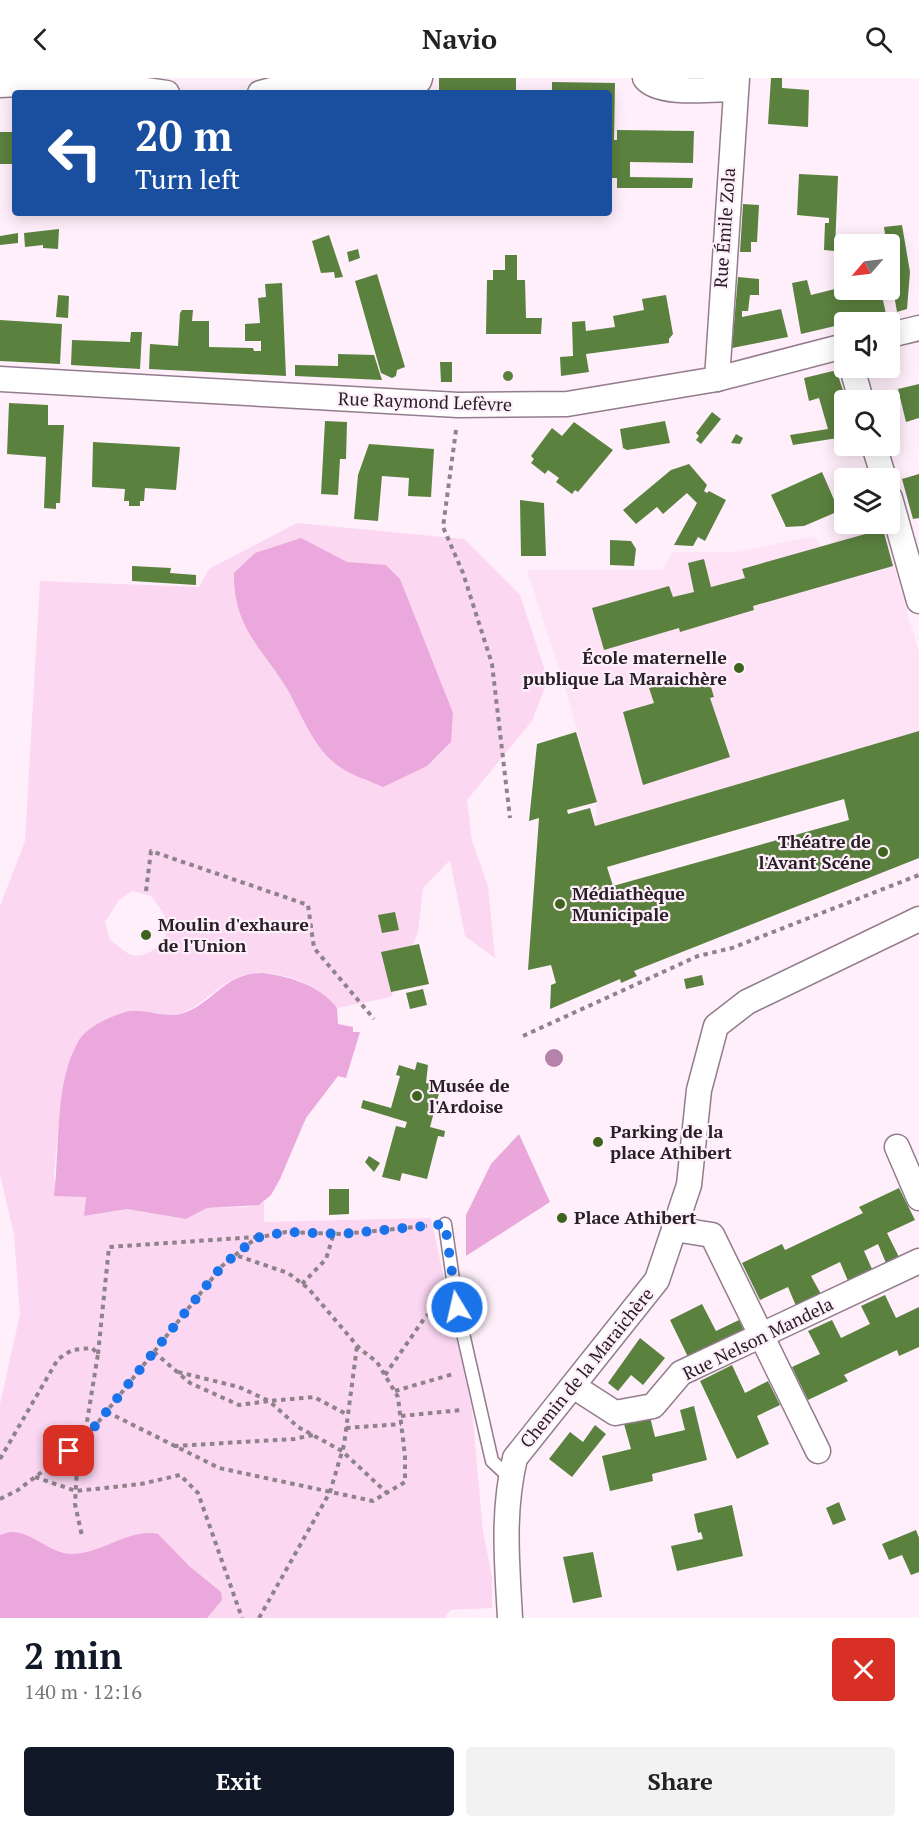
<!DOCTYPE html>
<meta charset="utf-8">
<style>
:root{--surface:#fff;--page:#f2f2f2;--text:#222;--muted:#767676;--accent:#111827}
body{margin:0;font-family:"PT Serif",serif;background:var(--page);color:var(--text);height:100vh;display:flex;flex-direction:column;font-size:22px;white-space:nowrap}
*{box-sizing:border-box;margin:0}
p{font-size:20px;color:var(--muted)}
.icon{flex:none;width:33px;height:33px;fill:none;stroke:currentColor;stroke-width:2;stroke-linecap:round;stroke-linejoin:round}
.map{position:relative;height:1540px;overflow:hidden}
.drawer{display:flex;flex-direction:column;background:var(--surface);flex:1}
.drawer>*{flex:none}
.guide{position:absolute;left:12px;top:12px;width:600px;height:126px;border-radius:6px;box-shadow:0 3px 15px #0003;background:#1a4fa0;color:#fff;overflow:hidden}
.needle{width:39px;rotate:242deg}
.fabs{position:absolute;left:834px;top:156px;display:grid;gap:12px}
.fabs a{display:grid;place-items:center;width:66px;height:66px;border-radius:6px;background:var(--surface);box-shadow:0 3px 15px #0003;font-size:30px}
.pin{position:absolute;display:grid;place-items:center;width:51px;height:51px;color:#fff;margin:-26px;border-radius:12px;box-shadow:0 3px 9px #0006}
.me{position:absolute;width:66px;margin:-33px;rotate:351deg;stroke-linejoin:round;filter:drop-shadow(0 0 4px #0008)}
.turn{display:flex;align-items:center;gap:21px;height:126px;padding:0 24px;font-size:27px}
.turn .icon{width:78px;height:78px;stroke-width:2.5}
.turn b{display:block;font-size:42px;line-height:51px}
.round{display:grid;place-items:center;flex:none;width:63px;height:63px;border-radius:6px;background:var(--page)}
.head{display:flex;align-items:center;justify-content:space-between;height:102px;padding:0 24px}
h1{font-size:36px;font-weight:600;line-height:45px;color:var(--accent)}
.action{display:flex;gap:12px;margin-top:auto;padding:12px 24px}
.action a{flex:1;height:69px;border-radius:6px;background:var(--accent);color:#fff;font-size:24px;font-weight:600;line-height:69px;text-align:center}
.action a+a{background:var(--page);color:var(--text)}
header{display:flex;justify-content:space-between;align-items:center;height:78px;padding:0 24px;background:var(--surface);font-size:27px;font-weight:600}
.map>svg:first-child{display:block}
.built{fill:#fee3f7}
.green{fill:#fbd7f2;fill-rule:evenodd}
.forest{fill:#eaa7db}
.water{fill:#eba8dc}
.building{fill:#5b813f;fill-rule:evenodd}
.lines{fill:none;stroke-linecap:round;stroke-linejoin:round}
.lane-casing{stroke:#937c8d;stroke-width:15}
.street-casing{stroke:#937c8d;stroke-width:27}
.path{stroke:#8e828b;stroke-width:4;stroke-dasharray:4.5 4.5;stroke-linecap:butt}
.lane{stroke:#fff;stroke-width:12}
.street{stroke:#fff;stroke-width:24}
.tree{fill:#b482aa}
.route{stroke:#1a73e8;stroke-width:10;stroke-dasharray:0 18}
.poi-dot{fill:#3d631d;stroke:#ffeffa;stroke-width:2}
.labels{text-anchor:middle;stroke-width:4.5;stroke-linejoin:round;paint-order:stroke}
.street-label{font-size:18px;fill:#292027;stroke:#ffeffa}
.poi-label{font-size:18px;font-weight:bold;fill:#292027;stroke:#ffeffa;text-anchor:start}
</style>
<header><svg class="icon" aria-label="back" viewBox="0 0 24 24"><path d="M15 5l-7 7 7 7"/></svg>Navio<svg class="icon" aria-label="search" viewBox="0 0 24 24"><circle cx="10" cy="10" r="6"/><path d="M15 15l6 6"/></svg></header>
<div class="map">
<svg width="919" height="1540" viewBox="0 0 919 1540">
<rect width="100%" height="100%" fill="#ffeffa"/>
<path class="built" d="M882,446L919,575V653L595,748L597,724L564,606L527,492H662L673,474H737L814,458L821,468Z"/>
<path class="green" d="M297,445L464,461L520,517L548,602L532,643L467,722L472,763L488,808L495,880L465,858L450,782L423,810L418,854L391,919L337,930C316,903 265,885 234,901C213,911 199,931 176,937C163,940 149,934 136,933C120,932 89,950 80,961C61,983 57,1069 54,1100L56,1107L86,1118L84,1138L127,1131L186,1141L207,1130L248,1129L264,1124V1144L431,1140L472,1332L483,1453L492,1499V1530L450,1532L445,1540H0V1326L20,1236L14,1156L0,1097V828L25,763L40,503L199,509L209,491ZM133,813L151,818C158,828 168,838 167,851C167,866 144,883 129,876C122,872 116,866 110,862L105,844L119,822Z"/>
<path class="forest" d="M519,1056L550,1124L466,1178V1137L491,1086Z"/>
<g class="water">
<path d="M301,460L347,484L386,487L400,501L453,635L451,664L427,688L383,709C368,702 350,697 337,687C314,670 302,638 289,614C264,571 233,551 234,495L255,475Z"/>
<path d="M263,895C289,898 321,908 337,930L338,946L353,949V954H360L346,1000L338,998L306,1040L280,1101L271,1117L259,1127L207,1130L186,1141L127,1131L84,1138L86,1119L54,1118C60,1072 54,1003 79,962C88,948 110,939 125,934C145,929 164,942 184,935C215,924 224,895 263,895Z"/>
<path d="M10,1454C33,1453 49,1476 72,1476C102,1476 129,1450 158,1456L189,1488L221,1514L222,1522L207,1540H0V1457Z"/>
</g>
<g class="building">
<rect x="439" y="0" width="77" height="15"/>
<path d="M771,0H782V10L809,12L808,49L768,46Z"/>
<path d="M552,4L615,5L614,62H617V52L694,53L693,85L630,84V99L693,100L692,110H617V100H609V15H552Z"/>
<rect x="0" y="54" width="15" height="32"/>
<path d="M799,96L838,98L835,170H844V212H878L881,213L886,236L801,256L792,205L807,202L811,217L835,211V173L824,172L825,145H829V140L797,137Z"/>
<path d="M743,126L759,127L757,164H751V174H740Z"/>
<path d="M902,147L910,194L907,231L897,234L892,205H890V166H877L876,163H879V156H885L884,149Z"/>
<path d="M59,151L58,171L43,170V167L25,169L24,155Z"/>
<path d="M18,155V165L0,167V158Z"/>
<path d="M329,157L343,199L335,200L334,194L321,195L312,163Z"/>
<path d="M358,171L360,180L349,184L347,174Z"/>
<path d="M505,177H517V202H525L526,240H542L541,256H486L487,202H493V192H505Z"/>
<path d="M377,196L405,289L397,292L396,298L392,300L381,295L355,203Z"/>
<path d="M738,199L759,201V217H750L748,233H742V239L781,231L788,259L732,270Z"/>
<path d="M282,205L286,298L149,291L150,266L178,268L180,235L182,232H193L192,243H209V269L253,270L254,273H261V263H245V246L260,245L258,220L266,219L265,206Z"/>
<path d="M58,217L69,218L68,240L56,239Z"/>
<path d="M666,217L673,256L669,261V265L586,276L589,294L561,298L560,279L573,278L572,244L585,243L586,253L615,249L613,238L644,232L642,221Z"/>
<path d="M0,242L62,246L60,286L0,283Z"/>
<path d="M131,254H142L140,291L71,287L72,262L130,264Z"/>
<path d="M338,276L374,277L382,302L295,298V287L338,288Z"/>
<path d="M440,284H452V304H441Z"/>
<circle cx="508" cy="298" r="5"/>
<path d="M833,293L838,297L846,322L844,359L793,367L790,357L828,351L819,320L809,323L804,300Z"/>
<path d="M919,306V340L906,344L898,311Z"/>
<path d="M9,325L48,327V347H64L60,425H56V431L44,430L46,379L7,376Z"/>
<path d="M712,334L721,341L701,366L696,362L699,358L696,355Z"/>
<path d="M325,343L347,344L346,381H340L338,417L321,416Z"/>
<path d="M665,343L670,365L627,372L623,370L620,351Z"/>
<path d="M574,344L613,372L578,414L575,412L572,416L556,404L559,400L548,392L545,396L531,385L534,381L531,378L552,350L562,358Z"/>
<path d="M736,356L743,360L740,366L731,365Z"/>
<path d="M93,364L180,369L176,412L145,410L144,423H140V428H129V423H124L125,411L92,409Z"/>
<path d="M369,366L434,371L431,419L408,418L409,400L382,398L378,443L354,441L358,397Z"/>
<path d="M689,386L707,407L704,413L707,415L709,413L726,422L705,463L698,459L693,468L674,467L697,425L687,415L663,436L657,429L636,446L623,432L671,392Z"/>
<path d="M822,394L839,433L804,448L786,449L771,417Z"/>
<path d="M919,396V440L913,441L902,401Z"/>
<path d="M520,422L544,425L546,478H521Z"/>
<path d="M883,451L893,488L753,528L754,532L680,554L679,550L604,572L592,530L669,508L673,519L694,514L688,485L704,481L711,509L745,500L742,491Z"/>
<path d="M610,462L631,463L636,471L634,488L610,487Z"/>
<path d="M132,488L171,490L170,495L196,497V507L132,503Z"/>
<path d="M708,599L714,619L710,620L730,679L643,707L623,634L654,625L649,610L680,602L681,607Z"/>
<path d="M919,653V780L634,893L637,898L621,905L620,901L550,931L551,907L556,905L551,887L528,892L539,740L529,743L537,666L576,654L597,724L567,732L568,736L590,730L595,748ZM844,721L849,742L613,808L607,789Z"/>
<path d="M395,834L399,852L382,855L378,837Z"/>
<path d="M419,866L429,906L391,914L381,874Z"/>
<path d="M702,897L704,907L686,911L684,901Z"/>
<path d="M423,911L427,927L410,931L406,915Z"/>
<path d="M417,984L428,987L426,1005L441,1008L430,1049L445,1053L444,1059L438,1058L427,1101L402,1095L400,1103L382,1099L396,1048L405,1050L407,1044L361,1030L363,1022L391,1030L400,998L396,997L399,987L415,992Z"/>
<path d="M369,1078L380,1085L374,1094L365,1084Z"/>
<path d="M899,1110L915,1142L887,1155L899,1179L886,1185L878,1166L864,1173L872,1191L848,1203L840,1184L811,1198L821,1216L796,1228L788,1209L760,1222L742,1185L782,1166L785,1172L863,1135L859,1129Z"/>
<path d="M329,1111H349V1136L329,1137Z"/>
<path d="M885,1217L896,1240L919,1229V1269L899,1278L897,1272L844,1297L848,1303L808,1322L792,1289L820,1276L808,1253L832,1242L841,1260L870,1246L861,1228Z"/>
<path d="M702,1226L716,1253L739,1242L745,1255L689,1281L670,1242Z"/>
<path d="M640,1260L665,1280L643,1307L631,1297L618,1313L608,1305Z"/>
<path d="M732,1287L745,1315L768,1303L780,1327L757,1338L769,1366L737,1381L700,1303Z"/>
<path d="M694,1328L707,1382L652,1396L653,1403L610,1413L602,1378L631,1371L624,1346L650,1339L655,1359L685,1352L680,1332Z"/>
<path d="M595,1347L606,1356L572,1399L549,1381L570,1354L583,1364Z"/>
<path d="M839,1424L846,1442L833,1447L826,1430Z"/>
<path d="M732,1427L743,1478L677,1493L671,1468L703,1461L701,1454L698,1455L694,1436Z"/>
<path d="M916,1452L919,1460V1494L911,1497L902,1477L889,1482L882,1466Z"/>
<path d="M593,1474L602,1519L573,1525L563,1479Z"/>
</g>
<g class="lines">
<g class="lane-casing">
<path id="lane" d="M445,1146L457,1229L492,1383L510,1400"/>
</g>
<g class="street-casing">
<g id="street">
<path d="M645,0C658,18 713,11 735,11"/>
<path d="M0,7L83,3L167,15"/>
<path d="M260,15L314,1L419,3L420,0"/>
<path d="M890,257L919,250"/>
<path d="M852,290L861,322"/>
<path d="M0,301L458,327L567,326L717,301L844,268"/>
<path d="M717,301L737,0"/>
<path d="M874,368L884,400"/>
<path d="M890,420L919,523"/>
<path d="M897,1069L919,1120"/>
<path d="M674,1151L712,1157L818,1373"/>
<path d="M573,1308L615,1335L653,1328L681,1295L919,1183"/>
<path d="M510,1540C507,1484 502,1435 515,1380L657,1202L689,1107L699,1012L716,948L747,924L919,841"/>
</g>
</g>
<g class="path">
<path d="M456,352L443,449L463,495L492,586L510,740"/>
<path d="M146,813L151,773L308,827L314,870L374,941"/>
<path d="M523,958L698,878L732,870L919,797"/>
<path d="M302,1206L326,1181L334,1155"/>
<path d="M154,1274L190,1305L239,1327L269,1323L298,1349L342,1373L387,1415"/>
<path d="M98,1276L109,1169L256,1159"/>
<path d="M178,1294L239,1309L269,1323L314,1319L348,1337"/>
<path d="M385,1297L426,1238L434,1233L439,1238"/>
<path d="M395,1313L453,1296"/>
<path d="M107,1334L219,1390L373,1423L405,1404V1378L398,1319L377,1284L360,1271L308,1210L288,1195L235,1177"/>
<path d="M401,1338L462,1332"/>
<path d="M346,1350L401,1346"/>
<path d="M174,1368L294,1361L313,1357"/>
<path d="M69,1373L77,1390L75,1426L82,1458"/>
<path d="M0,1381L58,1281L72,1272L92,1270L98,1276L84,1362"/>
<path d="M35,1399L76,1413L141,1406L180,1397L198,1415L242,1540"/>
<path d="M0,1421L18,1412L84,1362L222,1188L256,1160L286,1154L342,1156L427,1148"/>
<path d="M259,1540L330,1414L344,1367L357,1268"/>
</g>
<use href="#lane" class="lane"/>
<use href="#street" class="street"/>
</g>
<circle class="tree" cx="554" cy="980" r="9"/>
<g class="lines">
<path class="route" d="M69,1373L84,1362L222,1188L256,1160L286,1154L342,1156L445,1146L457,1229"/>
</g>
<g class="poi-dot">
<circle cx="739" cy="590" r="6"/>
<circle cx="883" cy="774" r="6"/>
<circle cx="560" cy="826" r="6"/>
<circle cx="146" cy="857" r="6"/>
<circle cx="417" cy="1018" r="6"/>
<circle cx="598" cy="1064" r="6"/>
<circle cx="562" cy="1140" r="6"/>
</g>
<g class="labels">
<g class="street-label">
<text transform="translate(725 150) rotate(-86)" y="6">Rue Émile Zola</text>
<text transform="translate(425 324) rotate(2)" y="6">Rue Raymond Lefèvre</text>
<text transform="translate(758 1261) rotate(-26)" y="6">Rue Nelson Mandela</text>
<text transform="translate(587 1290) rotate(-51)" y="6">Chemin de la Maraichère</text>
</g>
<g class="poi-label">
<text x="727" y="586" text-anchor="end">École maternelle<tspan x="727" dy="21">publique La Maraichère</tspan></text>
<text x="871" y="770" text-anchor="end">Théatre de<tspan x="871" dy="21">l'Avant Scéne</tspan></text>
<text x="572" y="822">Médiathèque<tspan x="572" dy="21">Municipale</tspan></text>
<text x="158" y="853">Moulin d'exhaure<tspan x="158" dy="21">de l'Union</tspan></text>
<text x="429" y="1014">Musée de<tspan x="429" dy="21">l'Ardoise</tspan></text>
<text x="610" y="1060">Parking de la<tspan x="610" dy="21">place Athibert</tspan></text>
<text x="574" y="1146">Place Athibert</text>
</g>
</g>
</svg>
<div class="fabs">
<a><svg class="needle" viewBox="-14 -14 28 28"><path d="M0-13l5 13h-10z" fill="#e53935"/><path d="M0 13l5-13h-10z" fill="#767676"/></svg></a>
<a><svg class="icon" aria-label="sound" viewBox="0 0 24 24"><path d="M4 9h4l5-4v14l-5-4H4zM17 9q2 3 0 6"/></svg></a>
<a><svg class="icon" aria-label="search" viewBox="0 0 24 24"><circle cx="10" cy="10" r="6"/><path d="M15 15l6 6"/></svg></a>
<a><svg class="icon" aria-label="layers" viewBox="0 0 24 24"><path d="M12 4l9 5-9 5-9-5zM3 14l9 5 9-5"/></svg></a>
</div>
<div class="pin" style="left:69px;top:1373px;background:#d93025"><svg class="icon" aria-label="arrive" viewBox="0 0 24 24"><path d="M6 21V4h12l-3 4 3 4H6"/></svg></div>
<svg class="me" style="left:457px;top:1229px" viewBox="-20 -20 40 40"><circle r="17" fill="#1a73e8" stroke="#fff" stroke-width="3"/><path d="M0-11L8 9 0 5-8 9z" fill="#fff"/></svg>
<div class="guide">
<div class="turn"><svg class="icon" aria-label="left" viewBox="0 0 24 24"><path d="M17 20v-9H6M10 6l-5 5 5 5"/></svg><div><b>20 m</b>Turn left</div></div>
</div>
</div>
<section class="drawer">
<div class="head"><div><h1>2 min</h1><p>140 m · 12:16</p></div><a class="round" style="background:#d93025;color:#fff"><svg class="icon" aria-label="close" viewBox="0 0 24 24"><path d="M6 6l12 12M18 6L6 18"/></svg></a></div>
<div class="action"><a>Exit</a><a>Share</a></div>
</section>
